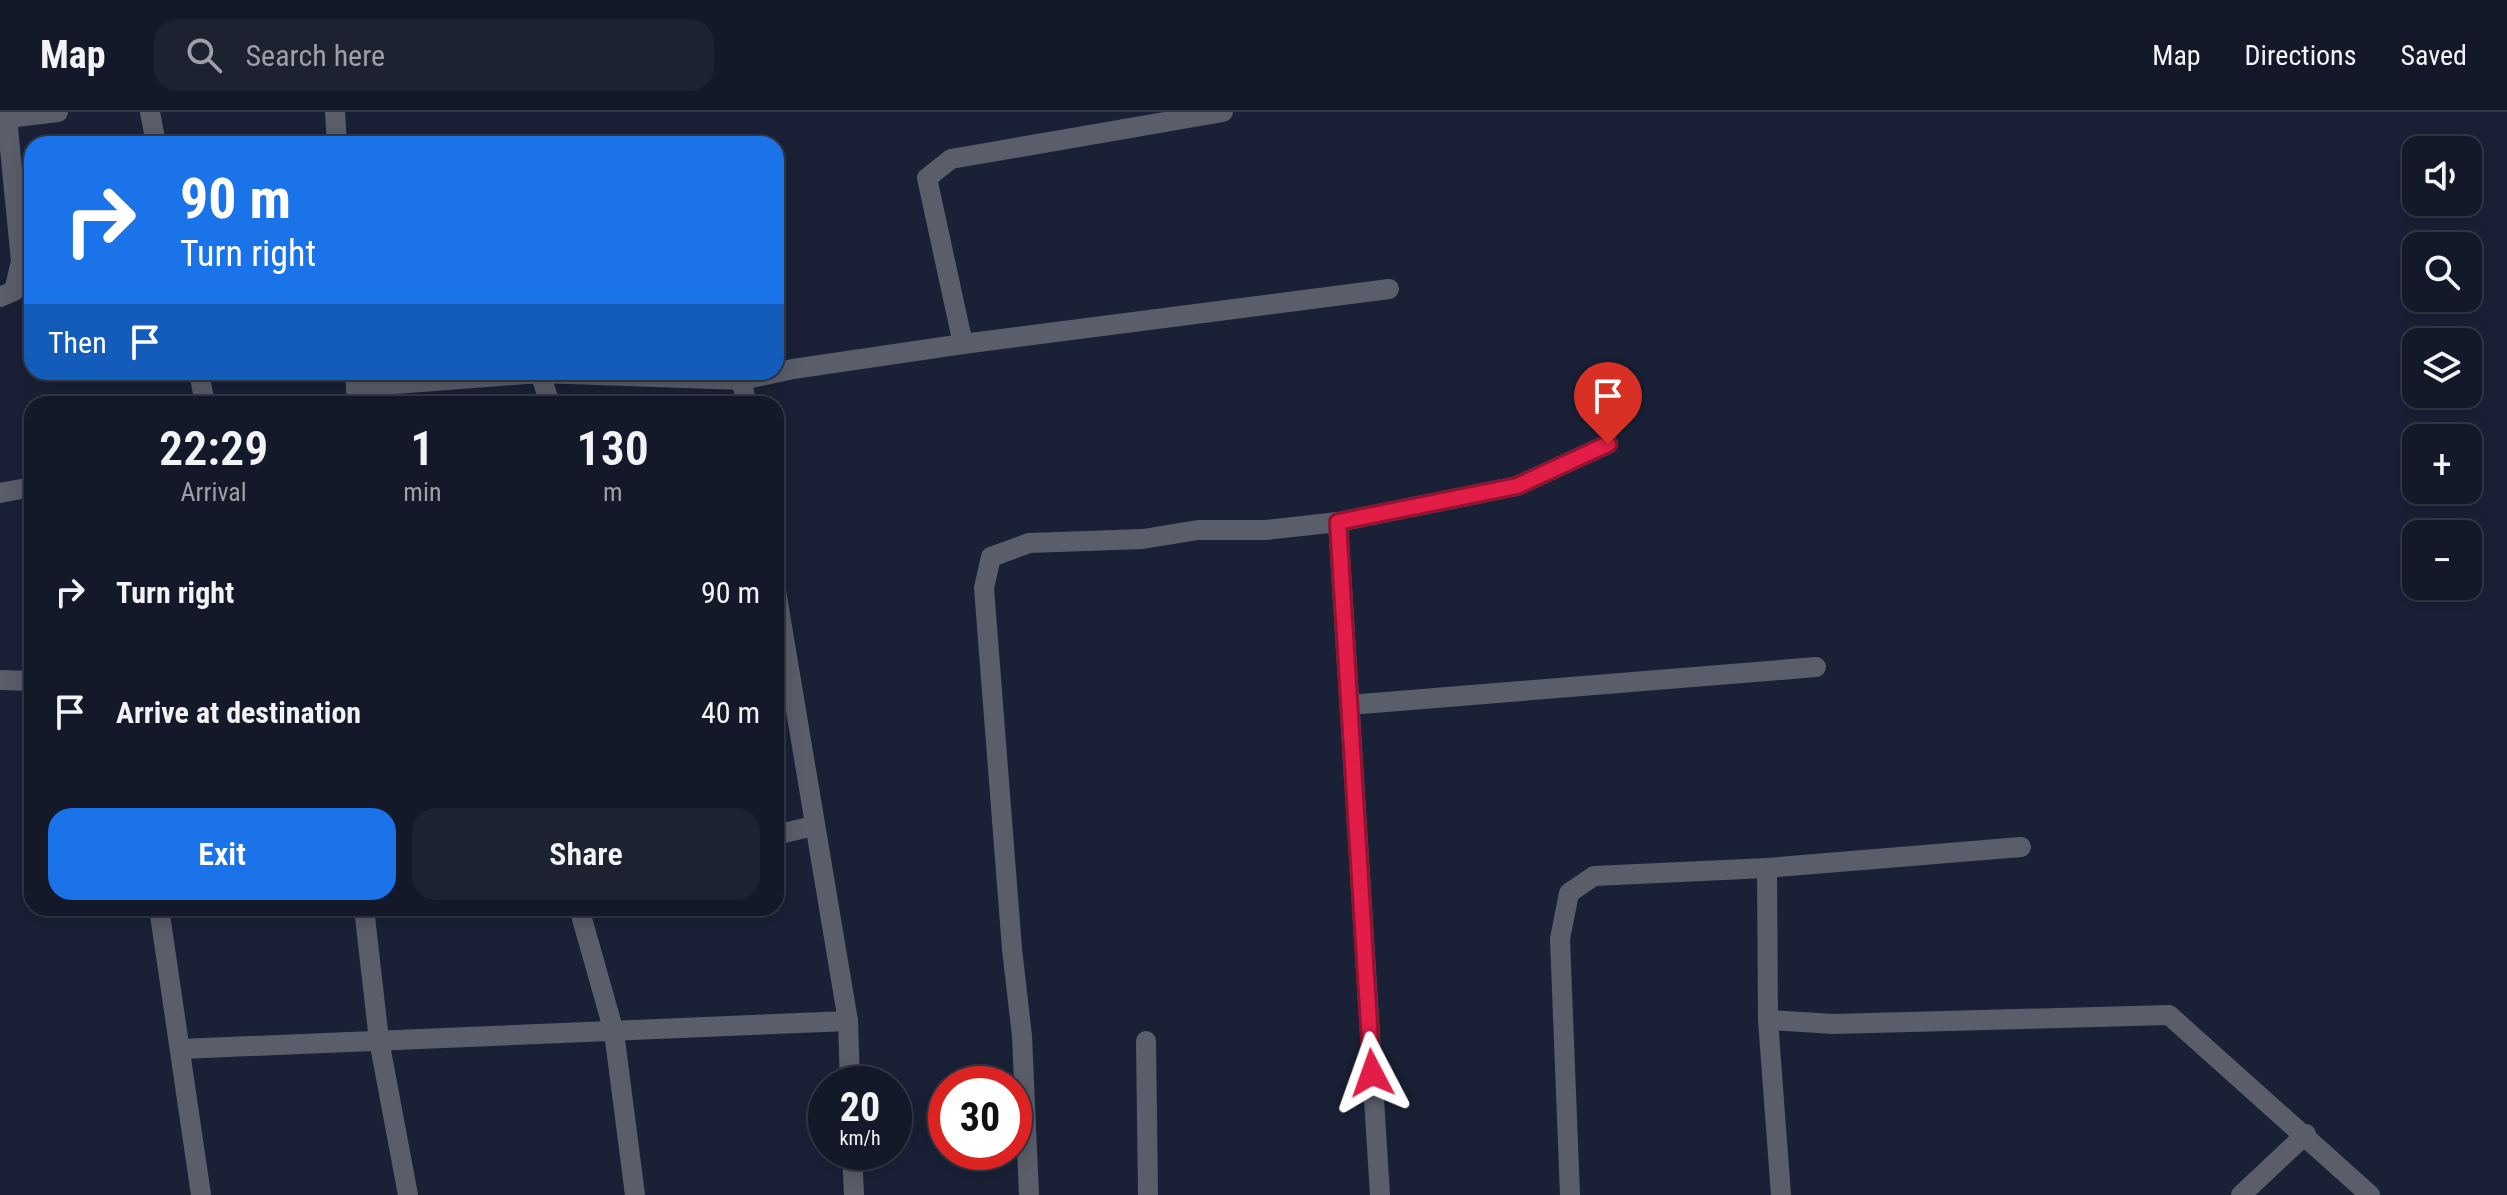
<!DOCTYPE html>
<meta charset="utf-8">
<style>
:root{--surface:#141929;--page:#1d2231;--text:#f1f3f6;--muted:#9da0a8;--line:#333846;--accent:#1a73e8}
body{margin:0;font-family:"Roboto Condensed",sans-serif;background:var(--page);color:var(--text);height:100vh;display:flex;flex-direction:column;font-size:30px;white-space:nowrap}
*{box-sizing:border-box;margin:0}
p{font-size:26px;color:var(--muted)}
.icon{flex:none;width:44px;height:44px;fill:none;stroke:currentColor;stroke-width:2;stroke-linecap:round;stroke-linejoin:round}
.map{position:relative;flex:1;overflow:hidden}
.sheet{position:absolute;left:24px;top:284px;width:760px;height:520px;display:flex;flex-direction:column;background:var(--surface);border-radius:24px;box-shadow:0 4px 20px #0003,0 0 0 2px var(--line)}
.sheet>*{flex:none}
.top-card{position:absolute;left:24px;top:24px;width:760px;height:244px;border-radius:24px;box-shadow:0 4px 20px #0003,0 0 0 2px var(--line);background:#1a73e8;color:#fff;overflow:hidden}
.buttons{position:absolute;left:2402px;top:24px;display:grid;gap:16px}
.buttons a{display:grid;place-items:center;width:80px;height:80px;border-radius:16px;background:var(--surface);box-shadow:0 4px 20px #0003,0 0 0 2px var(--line);font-size:40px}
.speed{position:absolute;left:808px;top:954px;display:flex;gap:16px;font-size:40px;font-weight:700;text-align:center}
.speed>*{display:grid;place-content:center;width:104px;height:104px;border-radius:50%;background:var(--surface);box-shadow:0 4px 20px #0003,0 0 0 2px var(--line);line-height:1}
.speed small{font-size:20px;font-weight:400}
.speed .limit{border:12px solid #d22;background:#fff;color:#111}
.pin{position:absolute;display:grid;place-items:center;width:68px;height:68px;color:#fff;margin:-82px -34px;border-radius:50% 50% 50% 0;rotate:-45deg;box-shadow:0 0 8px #0007}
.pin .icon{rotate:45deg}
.me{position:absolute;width:88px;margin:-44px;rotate:356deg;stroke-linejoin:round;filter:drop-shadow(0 0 6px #0008)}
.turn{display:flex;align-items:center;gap:28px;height:168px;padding:0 24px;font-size:36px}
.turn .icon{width:104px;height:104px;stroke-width:2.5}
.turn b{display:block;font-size:56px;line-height:68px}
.then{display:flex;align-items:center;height:76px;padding:0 24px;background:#0003;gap:16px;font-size:30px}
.eta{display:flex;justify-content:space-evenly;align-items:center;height:136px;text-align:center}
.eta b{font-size:48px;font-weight:600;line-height:56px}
.button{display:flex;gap:16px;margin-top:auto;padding:16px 24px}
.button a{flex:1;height:92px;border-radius:24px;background:var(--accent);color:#fff;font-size:32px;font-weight:600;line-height:92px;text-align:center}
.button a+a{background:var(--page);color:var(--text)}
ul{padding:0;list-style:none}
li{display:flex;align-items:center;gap:24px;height:120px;padding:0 24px}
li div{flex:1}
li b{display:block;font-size:30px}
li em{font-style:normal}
header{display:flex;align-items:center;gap:48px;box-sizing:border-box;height:112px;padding:0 40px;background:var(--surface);border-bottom:2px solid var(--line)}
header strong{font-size:38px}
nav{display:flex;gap:44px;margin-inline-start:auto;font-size:28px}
.search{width:560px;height:72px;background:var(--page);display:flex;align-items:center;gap:20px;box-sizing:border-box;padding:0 28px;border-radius:24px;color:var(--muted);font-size:30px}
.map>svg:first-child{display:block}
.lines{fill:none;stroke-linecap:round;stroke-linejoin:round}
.minor{stroke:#5a5e6a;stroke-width:20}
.route-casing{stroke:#92132f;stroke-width:20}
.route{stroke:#e11d48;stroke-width:14}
</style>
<header>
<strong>Map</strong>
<div class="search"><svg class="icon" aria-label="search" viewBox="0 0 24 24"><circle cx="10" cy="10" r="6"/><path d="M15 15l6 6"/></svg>Search here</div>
<nav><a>Map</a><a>Directions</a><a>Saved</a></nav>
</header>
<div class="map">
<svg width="2507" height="1083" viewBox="0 0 2507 1083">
<rect width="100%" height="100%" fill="#1a2137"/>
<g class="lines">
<g class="minor">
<path d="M150,0L156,32"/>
<path d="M335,0L337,32"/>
<path d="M0,7L58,0"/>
<path d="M0,185L14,179L21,149L7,6"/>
<path d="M963,232L1389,177"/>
<path d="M199,260L205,292"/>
<path d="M355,260L357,292"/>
<path d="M540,261L550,292"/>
<path d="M356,275L540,261L742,268"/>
<path d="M746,292L742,268L793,257L963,232L927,66L951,47L1223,0"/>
<path d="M0,381L32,375"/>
<path d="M1338,410L1380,1083"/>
<path d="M0,568L32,569"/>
<path d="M1349,593L1816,555"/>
<path d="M776,723L813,714"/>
<path d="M1767,756L1768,908"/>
<path d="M159,796L201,1083"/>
<path d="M364,796L379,928L408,1083"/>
<path d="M579,796L614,920L635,1083"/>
<path d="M848,909L850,972"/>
<path d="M1146,929L1148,1083"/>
<path d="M181,937L848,909L776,479"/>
<path d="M852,1040L854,1083"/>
<path d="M1029,1083L1022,924L1012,837L984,476L991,445L1029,431L1143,427L1198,418H1266L1338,410L1517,374L1608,332"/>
<path d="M1570,1083L1560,827L1569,781L1594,764L1767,756L2021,735"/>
<path d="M1781,1083L1768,908L1834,912L2169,903L2370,1083"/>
<path d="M2241,1083L2306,1022"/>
</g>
</g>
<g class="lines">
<g class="route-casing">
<path id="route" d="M1372,961L1338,410L1517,374L1608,332"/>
</g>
<use href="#route" class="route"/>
</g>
</svg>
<div class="buttons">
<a><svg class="icon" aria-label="sound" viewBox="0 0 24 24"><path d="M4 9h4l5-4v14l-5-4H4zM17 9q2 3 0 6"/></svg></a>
<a><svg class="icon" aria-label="search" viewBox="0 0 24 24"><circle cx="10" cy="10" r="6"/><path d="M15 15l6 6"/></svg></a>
<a><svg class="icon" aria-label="layers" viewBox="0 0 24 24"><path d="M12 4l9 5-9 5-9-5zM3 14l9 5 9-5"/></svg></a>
<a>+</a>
<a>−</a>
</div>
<div class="speed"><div>20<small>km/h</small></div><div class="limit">30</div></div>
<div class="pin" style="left:1608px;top:332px;background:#d93025"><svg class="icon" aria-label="arrive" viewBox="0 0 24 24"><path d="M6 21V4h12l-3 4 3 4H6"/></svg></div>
<svg class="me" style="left:1372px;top:961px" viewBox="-20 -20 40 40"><path d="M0-17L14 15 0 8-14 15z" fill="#e11d48" stroke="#fff" stroke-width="4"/></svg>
<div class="top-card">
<div class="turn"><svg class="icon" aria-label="right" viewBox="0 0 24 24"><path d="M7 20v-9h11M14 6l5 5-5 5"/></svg><div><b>90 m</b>Turn right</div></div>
<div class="then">Then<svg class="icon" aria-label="arrive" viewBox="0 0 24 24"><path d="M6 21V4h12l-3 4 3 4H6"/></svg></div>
</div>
<section class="sheet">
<div class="eta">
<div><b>22:29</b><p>Arrival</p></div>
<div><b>1</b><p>min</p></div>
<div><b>130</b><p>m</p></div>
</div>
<ul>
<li><svg class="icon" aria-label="right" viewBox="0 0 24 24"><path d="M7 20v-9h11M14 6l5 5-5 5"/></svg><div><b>Turn right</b></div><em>90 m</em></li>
<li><svg class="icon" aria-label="arrive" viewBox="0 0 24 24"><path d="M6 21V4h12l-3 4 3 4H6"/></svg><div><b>Arrive at destination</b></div><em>40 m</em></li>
</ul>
<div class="button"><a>Exit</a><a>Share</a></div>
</section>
</div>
